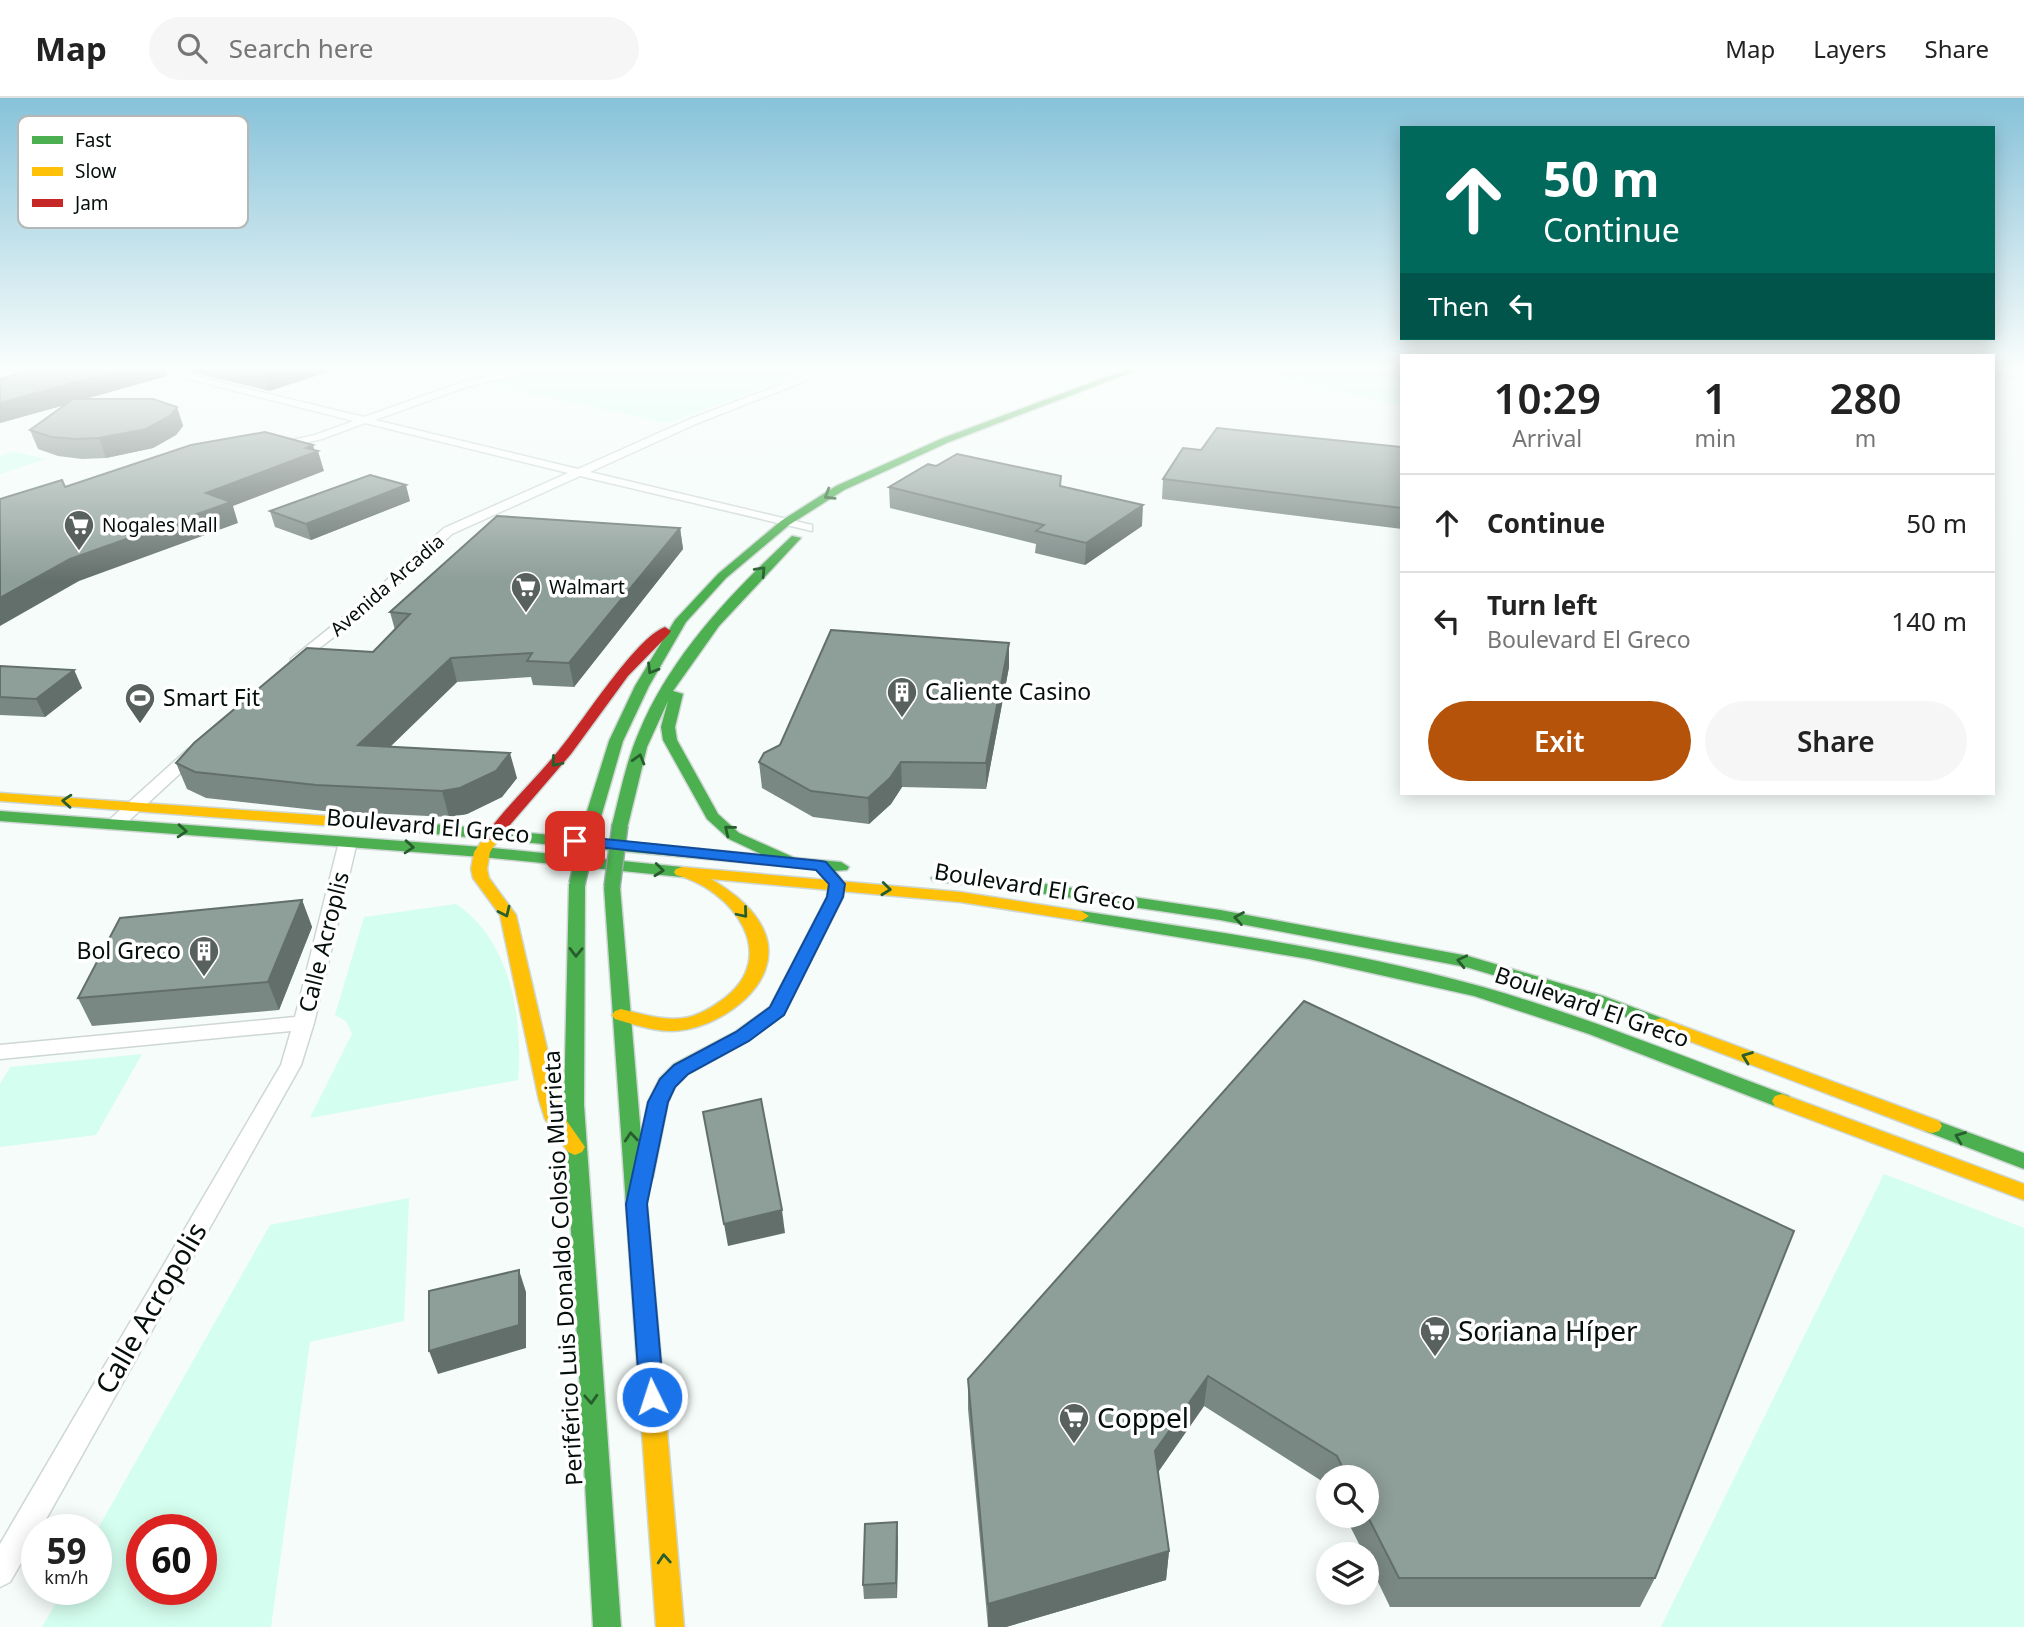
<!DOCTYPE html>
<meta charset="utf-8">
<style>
:root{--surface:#fff;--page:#f6f6f6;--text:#222;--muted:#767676;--line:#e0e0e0;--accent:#b45309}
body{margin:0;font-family:"Noto Sans",sans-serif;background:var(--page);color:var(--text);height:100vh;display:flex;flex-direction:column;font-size:26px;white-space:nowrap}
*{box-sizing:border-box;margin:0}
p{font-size:23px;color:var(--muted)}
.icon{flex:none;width:38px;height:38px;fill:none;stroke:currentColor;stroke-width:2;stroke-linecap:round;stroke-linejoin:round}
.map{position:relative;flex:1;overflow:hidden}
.drawer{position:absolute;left:1400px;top:256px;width:595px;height:441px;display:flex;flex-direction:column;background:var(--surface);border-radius:0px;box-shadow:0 4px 18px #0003}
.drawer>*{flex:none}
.banner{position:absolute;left:1400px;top:28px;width:595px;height:214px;border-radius:0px;box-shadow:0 4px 18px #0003;background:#00695c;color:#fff;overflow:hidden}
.tools{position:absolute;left:1316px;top:1367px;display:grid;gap:14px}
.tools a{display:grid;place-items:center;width:63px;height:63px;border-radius:50%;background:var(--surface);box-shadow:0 4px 18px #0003;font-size:35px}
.speed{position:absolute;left:21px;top:1416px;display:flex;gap:14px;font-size:35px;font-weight:700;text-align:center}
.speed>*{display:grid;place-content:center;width:91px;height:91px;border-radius:50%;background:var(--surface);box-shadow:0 4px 18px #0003;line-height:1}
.speed small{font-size:18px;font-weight:400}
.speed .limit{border:10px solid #d22;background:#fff;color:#111}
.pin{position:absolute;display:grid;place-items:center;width:60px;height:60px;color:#fff;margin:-30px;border-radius:14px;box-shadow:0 4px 10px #0006}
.me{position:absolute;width:77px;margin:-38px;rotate:356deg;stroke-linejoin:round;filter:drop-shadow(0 0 5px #0008)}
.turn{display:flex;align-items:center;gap:24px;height:147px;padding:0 28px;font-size:32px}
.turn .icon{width:91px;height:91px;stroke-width:2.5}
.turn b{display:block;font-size:49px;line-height:60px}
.then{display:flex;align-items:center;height:66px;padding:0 28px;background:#0003;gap:14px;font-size:26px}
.eta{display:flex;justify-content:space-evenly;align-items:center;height:119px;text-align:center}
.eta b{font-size:42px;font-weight:600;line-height:49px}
.button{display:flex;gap:14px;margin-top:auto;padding:14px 28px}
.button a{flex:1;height:80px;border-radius:42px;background:var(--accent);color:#fff;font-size:28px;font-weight:600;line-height:80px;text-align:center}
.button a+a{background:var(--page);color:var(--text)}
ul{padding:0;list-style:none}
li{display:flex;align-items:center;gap:21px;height:98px;padding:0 28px;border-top:2px solid var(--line)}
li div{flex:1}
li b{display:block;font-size:26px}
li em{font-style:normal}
header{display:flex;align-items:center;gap:42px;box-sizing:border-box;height:98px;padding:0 35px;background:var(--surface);border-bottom:2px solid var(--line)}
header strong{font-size:33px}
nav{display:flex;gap:38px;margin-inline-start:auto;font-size:24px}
.search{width:490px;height:63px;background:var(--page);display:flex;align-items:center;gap:18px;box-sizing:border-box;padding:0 24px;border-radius:38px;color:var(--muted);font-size:26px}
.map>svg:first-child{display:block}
.green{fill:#d4feef;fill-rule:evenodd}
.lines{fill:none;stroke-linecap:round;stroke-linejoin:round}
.street-casing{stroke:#ced7d4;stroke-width:3}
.fast-casing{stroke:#ced7d4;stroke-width:3}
.slow-casing{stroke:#ced7d4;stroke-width:3}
.jam-casing{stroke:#ced7d4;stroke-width:3}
.street{fill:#fefffe;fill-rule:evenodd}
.fast{fill:#4caf50;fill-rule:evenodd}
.slow{fill:#ffc107;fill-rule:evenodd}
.jam{fill:#c62828;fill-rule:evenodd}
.fast-bridge-casing{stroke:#99ada7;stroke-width:18;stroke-linecap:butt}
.fast-bridge{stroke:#4caf50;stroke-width:15}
.wall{fill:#7a8884}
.shaded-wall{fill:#636f6b}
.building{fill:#8e9e99;stroke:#636f6b;stroke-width:2}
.oneway{stroke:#285e2d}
.route{fill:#1a73e8;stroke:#114b97;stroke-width:2}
.labels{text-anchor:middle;stroke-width:7;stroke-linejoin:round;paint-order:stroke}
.far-poi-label{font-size:19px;fill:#040e0a;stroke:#fff;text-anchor:start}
.far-street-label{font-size:19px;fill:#040e0a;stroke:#fff}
.poi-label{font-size:23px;fill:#040e0a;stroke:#fff;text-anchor:start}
.street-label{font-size:23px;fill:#040e0a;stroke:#fff}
.near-street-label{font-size:28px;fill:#040e0a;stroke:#fff}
.near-poi-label{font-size:28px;fill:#040e0a;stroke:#fff;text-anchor:start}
.key{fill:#fff;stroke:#b4b7b6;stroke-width:2}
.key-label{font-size:19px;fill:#040e0a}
</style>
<header>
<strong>Map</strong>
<div class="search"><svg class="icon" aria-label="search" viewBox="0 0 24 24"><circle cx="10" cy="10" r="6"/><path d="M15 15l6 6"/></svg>Search here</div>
<nav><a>Map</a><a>Layers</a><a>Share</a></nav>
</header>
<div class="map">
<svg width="2024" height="1529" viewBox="0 0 2024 1529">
<rect width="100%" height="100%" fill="#f5fcf9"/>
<g class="green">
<path d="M563,269H780L803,275L668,325L487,286Z"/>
<path d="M1240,269L1402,271V307H1399Z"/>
<path d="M13,353L46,361L0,376V358Z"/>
<path d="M456,806C511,843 523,920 518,982L310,1020L352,936L346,923L335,917L364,819Z"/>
<path d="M142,956L96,1037L0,1049V986L10,969Z"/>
<path d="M1884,1076L2024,1130V1529H1661Z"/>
<path d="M409,1100L404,1223L310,1244L271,1529H42L64,1491H96V1434L270,1127ZM142,1432H201V1491H142Z"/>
</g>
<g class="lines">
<g class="street-casing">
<g id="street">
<path d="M141,269H157L364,319L460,285L533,269H550L466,289L375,322L578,371L690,321L828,269H841L698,325L590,374L812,427V433L580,378L452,436L378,505L296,568L291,567V561L368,499L444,430L568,375L365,325L322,341L278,351L273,348L274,346L315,337L354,323Z"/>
<path d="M1993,269L2024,274V280L1993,275Z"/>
<path d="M194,649L200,651L202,654L200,657L120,731H108L106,727L108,723L188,651Z"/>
<path d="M348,739L357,744L314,925L301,967L40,1432H37V1438L10,1484L0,1489V1446L281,967L291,933L0,961V947L295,919L339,744Z"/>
</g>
</g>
<g class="fast-casing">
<g id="fast">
<path d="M1133,269H1145L949,344L844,392L789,427L726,480L686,524L649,588L623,643L599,726L596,729H586L583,726L609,643L635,588L675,522L718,476L781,423L836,388L943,340Z"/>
<path d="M792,438L801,440L719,528L673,593L683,596L675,629L677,642L718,716L739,735L795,760L841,764L849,769L847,772L835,773L845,786L843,799L783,917L749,942L688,976L675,989L668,1004L653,1079L650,1085L645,1086L660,1251L656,1258L648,1261L640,1258L636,1251L604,789L612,784L620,789L641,1038L648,1004L660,980L674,966L735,934L770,909L827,799L829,786L816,771L413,734L405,729L413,724L763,757L729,741L707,721L663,642L661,629L668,603L647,649L628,727L620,732L612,727C620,696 626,664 639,634C671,557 732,494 792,438Z"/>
<path d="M0,713L482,749L682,769L690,774L682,779L482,759L0,723Z"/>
<path d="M939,775L1019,782L1220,812L1468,858L1603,898L1667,922L1670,926L1667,930L1661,932L1591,906L1466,869L1220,822L1019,792L933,783L931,780Z"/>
<path d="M577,781L585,786L584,1007L621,1529H593L564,1007L569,786Z"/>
<path d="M1081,813C1216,834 1352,852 1483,889C1588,919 1687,960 1789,998L1792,1003L1789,1008L1782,1010L1775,1008L1589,936L1474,898L1309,861L1075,822L1073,818L1075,814Z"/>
<path d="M1932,1021L2024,1055V1071L1925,1033L1922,1028L1925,1023Z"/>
</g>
</g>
<g class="slow-casing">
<g id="slow">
<path d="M0,695L413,724L421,729L413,734L0,703Z"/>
<path d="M492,734L500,739L490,754L487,771L489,780L516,817L559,1002L564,1019L585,1049L582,1054L575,1057L568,1054L545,1021L539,1002L500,817L473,780L471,771L474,754L487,736Z"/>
<path d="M682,769L960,794L1081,813L1089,818L1081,823L960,804L711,781C734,795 757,812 766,838C781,886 724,926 683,932C661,936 636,927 615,921L612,917L615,913L621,911C641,916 663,923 684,920C698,918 711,910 722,902C783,858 732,791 676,777L674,774L676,771Z"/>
<path d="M1661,920L1939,1023L1942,1028L1939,1033L1932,1035L1925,1033L1655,930L1652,926L1655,922Z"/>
<path d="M1782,996L2024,1086V1102L1775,1008L1772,1003L1775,998Z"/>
<path d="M648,1241L656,1244L660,1251L684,1529H656L636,1251L640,1244Z"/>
</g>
</g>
<g class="jam-casing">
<path id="jam" d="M665,529L671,533L669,536L628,578L571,656L497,742H487L484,739C506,708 535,682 559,652C582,625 635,540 665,529Z"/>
</g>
<use href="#street" class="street"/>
<use href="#fast" class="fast"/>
<use href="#slow" class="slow"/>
<use href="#jam" class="jam"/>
<g class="fast-bridge-casing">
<g id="fast-bridge">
<path d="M577,786L591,726"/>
<path d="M612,789L620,727"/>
</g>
</g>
<use href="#fast-bridge" class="fast-bridge"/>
</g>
<g class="wall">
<path d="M41,269H164L167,278L85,301L177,309L183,328L176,337L153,350L106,360L82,361L58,358L38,351L30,332L65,307L0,325Z"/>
<path d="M170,269H343L269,293Z"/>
<path d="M1402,347V431L1162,401L1163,381L1201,352L1401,349Z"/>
<path d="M936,368L1061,378V388L1142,428L1085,467L1035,455L1036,446L890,410L889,389Z"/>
<path d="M410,403L311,442L275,429L270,413Z"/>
<path d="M680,430L683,451L574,589L533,587L531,579L457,584L391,648L517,680L502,699L467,716L449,719L324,713L206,700L187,691L176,665L373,554L395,532L390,514Z"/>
<path d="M0,568L74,572L82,590L45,619L0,617Z"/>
<path d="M1009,569L986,691L902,689L891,706L869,726L813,719L762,690L759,664Z"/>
<path d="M302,802L312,829L279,912L92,928L78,900Z"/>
<path d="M1304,903L1655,1480L1640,1509H1390L1367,1461V1456H1364L1345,1418H1367V1379H1328V1387L1204,1308L1158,1374L1169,1453L1166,1482L1006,1529H988L968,1311V1281Z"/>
<path d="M898,1439L897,1500L864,1501L863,1487Z"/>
</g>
<g class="shaded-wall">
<path d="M130,269H164L167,278L0,325V305Z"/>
<path d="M282,269H343L269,293L263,275Z"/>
<path d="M177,309L183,328L176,337L153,350L106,360L99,340Z"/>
<path d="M313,347L315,354L318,353L324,373L233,408L238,425L79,483L0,528V500L70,461L206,395Z"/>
<path d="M406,387L410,403L311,442L306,426Z"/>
<path d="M1143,407L1142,428L1085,467L1086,445Z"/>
<path d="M680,430L683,451L574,589L569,565Z"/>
<path d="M1009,545V569L986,691V665Z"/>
<path d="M451,560L457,584L366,672L358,647Z"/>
<path d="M74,572L82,590L45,619L36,601Z"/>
<path d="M510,655L517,680L502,699L467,716L449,719L442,693Z"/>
<path d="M901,664L902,689L891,706L869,726L868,700Z"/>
<path d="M302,802L312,829L279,912L268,884Z"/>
<path d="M782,1112L785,1135L728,1148L724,1126Z"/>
<path d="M519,1172L526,1194V1250L438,1276L429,1253Z"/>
<path d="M1208,1278L1204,1308L1152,1383L1155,1353Z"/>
<path d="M897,1424L898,1439L897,1500L896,1485Z"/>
<path d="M1169,1453L1166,1482L1006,1529H988V1506Z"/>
</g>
<g class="building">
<path d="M41,269H130L0,305V281Z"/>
<path d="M239,269H282L263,275Z"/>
<path d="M73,301H153L177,309L170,318L146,331L99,340L75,341L51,339L30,332Z"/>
<path d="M1217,330L1401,349L1402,347V410L1163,381L1183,350L1201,352Z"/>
<path d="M265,334L313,347L306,350L318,353L206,395L231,404L70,461L0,500V401L62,382L65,389L191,347Z"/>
<path d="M957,356L1061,378L1060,388L1143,407L1086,445L1036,433L1044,427L889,389L928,366L936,368Z"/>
<path d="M370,377L406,387L306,426L270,413Z"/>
<path d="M497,418L680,430L569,565L527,563L532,555L451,560L358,647L510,655L496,673L460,690L442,693L316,687L195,674L176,665L194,645L307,550L373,554L410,516L390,514Z"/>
<path d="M831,532L1009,545L986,665L901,664L890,680L868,700L811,693L759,664L764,655L780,647Z"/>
<path d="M0,568L74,572L36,601L0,599Z"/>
<path d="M302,802L268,884L78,900L120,820Z"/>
<path d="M1304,903L1794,1133L1655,1480H1399L1367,1417V1379H1347L1337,1358L1208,1278L1155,1353L1169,1453L988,1506L968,1281Z"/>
<path d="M761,1001L782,1112L724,1126L703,1014Z"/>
<path d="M519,1172V1227L429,1253V1193Z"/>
<path d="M897,1424L896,1485L863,1487L865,1426Z"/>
</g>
<defs><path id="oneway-chevron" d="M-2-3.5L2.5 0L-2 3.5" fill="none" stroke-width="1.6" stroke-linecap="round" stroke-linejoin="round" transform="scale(1.75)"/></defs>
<g class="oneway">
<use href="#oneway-chevron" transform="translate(829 397) rotate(149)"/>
<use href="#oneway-chevron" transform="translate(761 473) rotate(-47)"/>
<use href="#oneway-chevron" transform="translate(652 571) rotate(121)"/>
<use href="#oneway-chevron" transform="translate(639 661) rotate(-74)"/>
<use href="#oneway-chevron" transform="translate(556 664) rotate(130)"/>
<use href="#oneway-chevron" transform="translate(67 703) rotate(-176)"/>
<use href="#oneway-chevron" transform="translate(729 732) rotate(-141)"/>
<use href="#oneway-chevron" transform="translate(182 733) rotate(4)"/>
<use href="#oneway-chevron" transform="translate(409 749) rotate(4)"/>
<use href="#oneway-chevron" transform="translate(659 772) rotate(6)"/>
<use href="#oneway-chevron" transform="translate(886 791) rotate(6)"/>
<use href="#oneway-chevron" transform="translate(505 814) rotate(65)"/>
<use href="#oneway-chevron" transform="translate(743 815) rotate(50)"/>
<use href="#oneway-chevron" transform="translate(1239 820) rotate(-170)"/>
<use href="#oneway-chevron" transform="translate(576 854) rotate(91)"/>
<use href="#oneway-chevron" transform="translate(1462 863) rotate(-167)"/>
<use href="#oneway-chevron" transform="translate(1747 959) rotate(-159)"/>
<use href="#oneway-chevron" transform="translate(631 1039) rotate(-95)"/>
<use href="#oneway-chevron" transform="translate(1960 1039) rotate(-159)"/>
<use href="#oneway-chevron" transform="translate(591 1301) rotate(87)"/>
<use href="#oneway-chevron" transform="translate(664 1461) rotate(-94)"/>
</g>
<linearGradient id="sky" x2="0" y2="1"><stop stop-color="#87c2d9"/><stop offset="0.56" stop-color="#fafefc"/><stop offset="1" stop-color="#fafefc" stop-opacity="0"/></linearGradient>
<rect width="2024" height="483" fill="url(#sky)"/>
<path class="route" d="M575,738L821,763L826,764L845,786L843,799L784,917L749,943L688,976L675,989L668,1004L647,1106L664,1299L660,1306L652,1310L643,1306L640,1299L626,1106L648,1004L660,981L674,967L736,934L770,909L827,799L829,786L816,772L569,746L567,743Z"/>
<defs>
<g id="supermarket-pin" transform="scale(1.575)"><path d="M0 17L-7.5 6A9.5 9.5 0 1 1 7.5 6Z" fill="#58615e" stroke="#fff"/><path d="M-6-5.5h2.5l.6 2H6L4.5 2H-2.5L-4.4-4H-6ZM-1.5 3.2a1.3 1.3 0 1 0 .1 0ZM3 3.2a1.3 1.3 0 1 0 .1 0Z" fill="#fff"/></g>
<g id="building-pin" transform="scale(1.575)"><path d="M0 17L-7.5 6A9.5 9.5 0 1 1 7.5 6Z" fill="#58615e" stroke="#fff"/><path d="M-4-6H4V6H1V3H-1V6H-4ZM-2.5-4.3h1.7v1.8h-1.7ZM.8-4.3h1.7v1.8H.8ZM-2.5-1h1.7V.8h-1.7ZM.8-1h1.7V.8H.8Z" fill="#fff"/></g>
<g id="stadium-pin" transform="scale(1.575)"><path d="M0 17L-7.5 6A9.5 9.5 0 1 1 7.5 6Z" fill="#58615e" stroke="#fff"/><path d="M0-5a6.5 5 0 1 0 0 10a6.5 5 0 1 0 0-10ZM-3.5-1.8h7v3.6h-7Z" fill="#fff"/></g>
</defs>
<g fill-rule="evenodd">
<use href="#supermarket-pin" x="79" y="427"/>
<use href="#supermarket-pin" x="526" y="489"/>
<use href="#building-pin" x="902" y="594"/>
<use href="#stadium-pin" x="140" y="600"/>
<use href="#building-pin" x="204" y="853"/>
<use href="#supermarket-pin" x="1435" y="1233"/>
<use href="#supermarket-pin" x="1074" y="1320"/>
</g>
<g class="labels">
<g class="far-poi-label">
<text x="102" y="434">Nogales Mall</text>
<text x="549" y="496">Walmart</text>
</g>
<g class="far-street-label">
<text transform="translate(387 487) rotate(-41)" y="7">Avenida Arcadia</text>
</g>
<g class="poi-label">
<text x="925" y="602">Caliente Casino</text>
<text x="163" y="608">Smart Fit</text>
<text x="181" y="861" text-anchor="end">Bol Greco</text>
</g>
<g class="street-label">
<text transform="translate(428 728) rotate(5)" y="8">Boulevard El Greco</text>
<text transform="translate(1035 789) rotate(9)" y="8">Boulevard El Greco</text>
<text transform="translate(324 844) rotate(-76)" y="8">Calle Acroplis</text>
<text transform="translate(1592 909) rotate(19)" y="8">Boulevard El Greco</text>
<text transform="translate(563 1170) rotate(-93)" y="8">Periférico Luis Donaldo Colosio Murrieta</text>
</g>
<g class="near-street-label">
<text transform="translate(151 1210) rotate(-60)" y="10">Calle Acropolis</text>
</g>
<g class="near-poi-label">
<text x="1458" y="1243">Soriana Híper</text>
<text x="1097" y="1330">Coppel</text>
</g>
</g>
<rect x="18" y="18" width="230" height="112" rx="10" class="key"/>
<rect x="32" y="38" width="31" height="8" fill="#4caf50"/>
<rect x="32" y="69" width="31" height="9" fill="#ffc107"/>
<rect x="32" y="101" width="31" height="8" fill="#c62828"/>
<g class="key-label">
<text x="75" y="49">Fast</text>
<text x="75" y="80">Slow</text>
<text x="75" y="112">Jam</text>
</g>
</svg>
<div class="tools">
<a><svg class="icon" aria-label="search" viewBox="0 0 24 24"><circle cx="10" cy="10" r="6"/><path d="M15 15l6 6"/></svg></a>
<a><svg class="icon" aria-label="layers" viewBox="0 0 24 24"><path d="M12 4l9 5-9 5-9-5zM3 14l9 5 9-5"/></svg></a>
</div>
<div class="speed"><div>59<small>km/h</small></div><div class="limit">60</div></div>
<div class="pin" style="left:575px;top:743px;background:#d93025"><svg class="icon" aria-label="arrive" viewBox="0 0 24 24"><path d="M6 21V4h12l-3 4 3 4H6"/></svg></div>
<svg class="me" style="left:652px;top:1299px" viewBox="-20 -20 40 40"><circle r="17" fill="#1a73e8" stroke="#fff" stroke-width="3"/><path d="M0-11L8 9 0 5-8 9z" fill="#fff"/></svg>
<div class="banner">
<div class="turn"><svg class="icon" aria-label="ahead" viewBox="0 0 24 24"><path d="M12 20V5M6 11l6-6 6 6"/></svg><div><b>50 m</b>Continue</div></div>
<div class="then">Then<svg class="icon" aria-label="left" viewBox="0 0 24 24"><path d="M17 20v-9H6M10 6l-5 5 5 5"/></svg></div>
</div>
<section class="drawer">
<div class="eta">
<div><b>10:29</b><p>Arrival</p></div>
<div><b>1</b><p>min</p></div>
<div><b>280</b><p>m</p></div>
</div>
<ul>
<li><svg class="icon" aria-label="ahead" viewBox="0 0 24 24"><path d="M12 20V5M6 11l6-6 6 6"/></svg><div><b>Continue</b></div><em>50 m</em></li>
<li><svg class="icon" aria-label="left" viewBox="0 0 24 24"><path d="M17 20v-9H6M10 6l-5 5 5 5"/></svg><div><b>Turn left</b><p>Boulevard El Greco</p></div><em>140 m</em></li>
</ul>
<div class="button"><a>Exit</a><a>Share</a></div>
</section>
</div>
